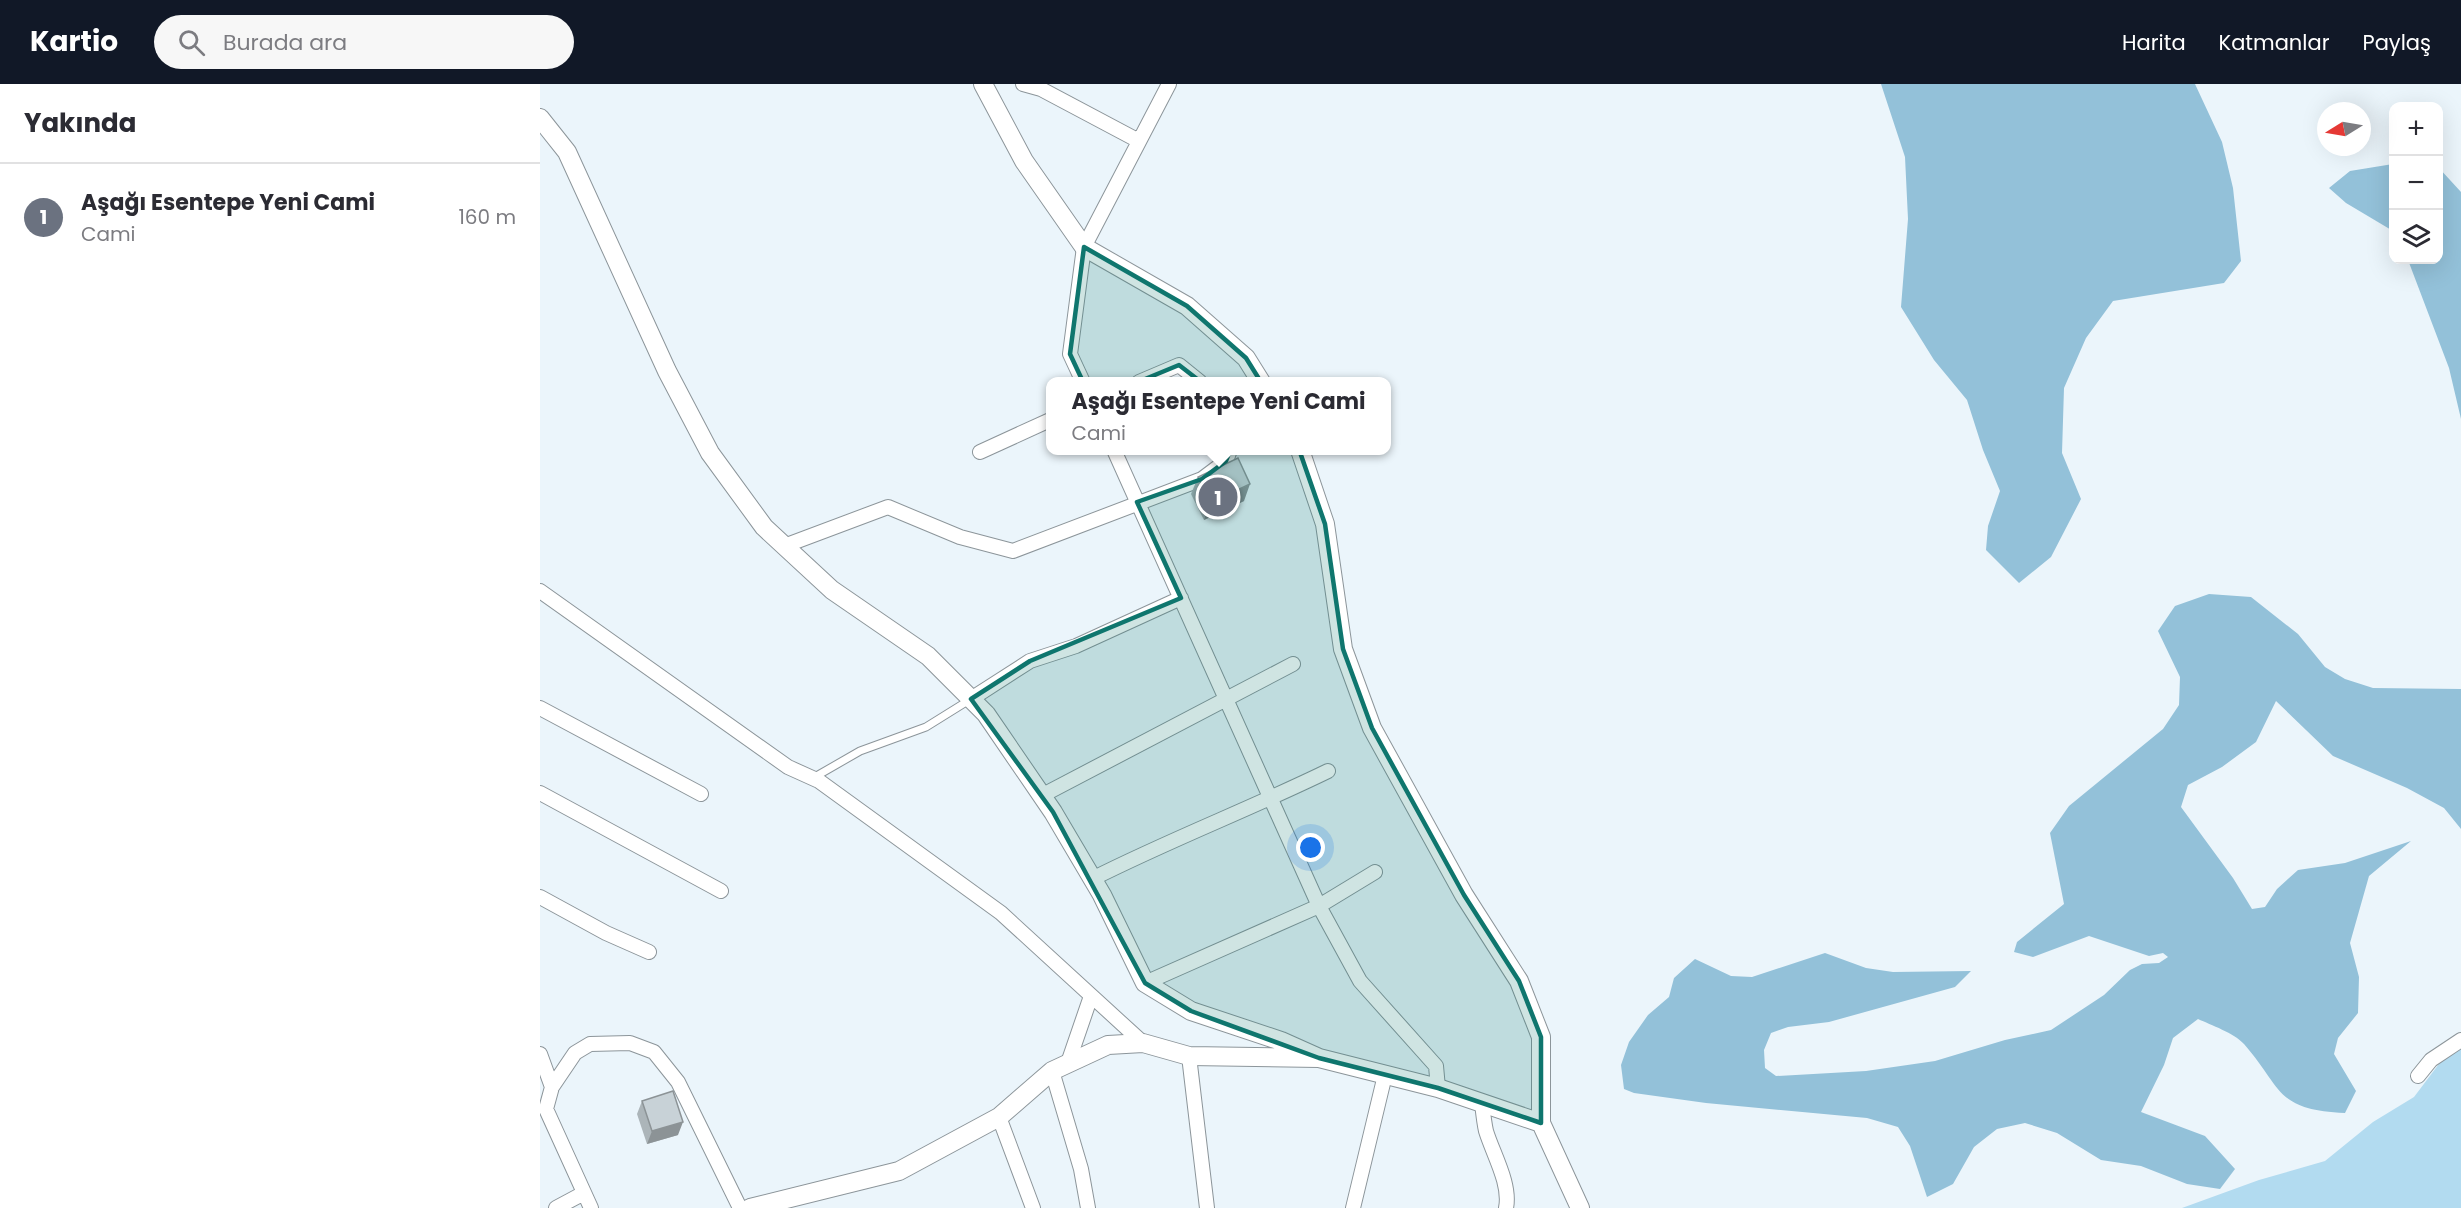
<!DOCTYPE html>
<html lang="tr">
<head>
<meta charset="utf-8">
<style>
	:root { --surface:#fff; --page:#f7f7f7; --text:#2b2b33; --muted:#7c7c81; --line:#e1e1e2; --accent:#111827 }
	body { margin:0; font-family:Poppins,sans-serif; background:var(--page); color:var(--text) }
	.controls { position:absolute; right:18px; top:18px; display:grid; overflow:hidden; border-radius:12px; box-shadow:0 6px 24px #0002 }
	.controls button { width:54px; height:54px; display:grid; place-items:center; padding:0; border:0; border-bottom:2px solid var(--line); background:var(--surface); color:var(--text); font:30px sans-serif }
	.compass { position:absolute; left:1777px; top:18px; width:54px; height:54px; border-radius:50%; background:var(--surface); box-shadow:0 6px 24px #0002; rotate:259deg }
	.you { position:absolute; left:771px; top:764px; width:21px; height:21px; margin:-15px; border:4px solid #fff; border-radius:50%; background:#1a73e8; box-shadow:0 0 0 9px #1a73e833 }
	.badge { display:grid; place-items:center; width:39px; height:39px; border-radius:50%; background:var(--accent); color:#fff; font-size:20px; font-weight:700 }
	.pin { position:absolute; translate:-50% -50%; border:3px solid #fff; box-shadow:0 2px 6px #0006 }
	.popup { position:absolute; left:506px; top:293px; width:345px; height:78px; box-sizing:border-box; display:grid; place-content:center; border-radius:12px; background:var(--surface); filter:drop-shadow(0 2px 4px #0005); font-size:20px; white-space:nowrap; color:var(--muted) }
	.popup b { font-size:22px; color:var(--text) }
	.popup::after { content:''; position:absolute; left:50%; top:100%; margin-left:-12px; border:12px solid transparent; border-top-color:var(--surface) }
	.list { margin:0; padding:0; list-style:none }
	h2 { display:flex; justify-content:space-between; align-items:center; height:78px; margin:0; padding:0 24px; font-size:26px }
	h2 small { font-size:20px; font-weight:400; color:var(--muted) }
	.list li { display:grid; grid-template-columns:39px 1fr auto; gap:18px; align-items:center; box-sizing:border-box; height:108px; padding:0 24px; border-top:2px solid var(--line) }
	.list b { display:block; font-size:22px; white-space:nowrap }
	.list p { margin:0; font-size:20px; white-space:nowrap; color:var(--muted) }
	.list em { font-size:20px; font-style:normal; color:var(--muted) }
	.icon { flex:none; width:33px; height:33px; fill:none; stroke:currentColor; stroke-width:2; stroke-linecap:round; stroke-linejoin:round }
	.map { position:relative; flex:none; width:1921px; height:1124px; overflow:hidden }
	header { display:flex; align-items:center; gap:36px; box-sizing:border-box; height:84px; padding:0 30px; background:var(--accent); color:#fff }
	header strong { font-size:28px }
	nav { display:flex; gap:33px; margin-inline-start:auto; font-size:21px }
	.search { width:420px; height:54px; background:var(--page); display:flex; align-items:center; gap:15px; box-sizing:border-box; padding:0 21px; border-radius:33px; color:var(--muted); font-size:22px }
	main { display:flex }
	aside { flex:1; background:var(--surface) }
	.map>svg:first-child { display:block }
	.green { fill:#b2dbf0 }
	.forest { fill:#93c1d9 }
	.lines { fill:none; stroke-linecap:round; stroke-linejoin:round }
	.lane-casing { stroke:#8c959a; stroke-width:9 }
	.street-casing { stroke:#8c959a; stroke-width:16 }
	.secondary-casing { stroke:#8c959a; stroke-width:20 }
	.lane { stroke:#fff; stroke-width:7 }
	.street { stroke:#fff; stroke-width:14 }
	.secondary { stroke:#fff; stroke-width:18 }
	.wall { fill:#acb5b9 }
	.shaded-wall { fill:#8c9396 }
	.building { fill:#c8d2d7; stroke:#8c9396; stroke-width:1.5 }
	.marked { fill:#0f766e; fill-opacity:0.2; stroke:#0f766e; stroke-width:4.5; stroke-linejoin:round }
</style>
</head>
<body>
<header>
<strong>Kartio</strong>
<div class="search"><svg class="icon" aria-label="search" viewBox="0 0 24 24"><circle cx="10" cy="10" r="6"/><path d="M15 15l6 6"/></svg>Burada ara</div>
<nav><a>Harita</a><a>Katmanlar</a><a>Paylaş</a></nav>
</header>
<main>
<aside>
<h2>Yakında<small></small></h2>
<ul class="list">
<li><span class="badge" style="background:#6b7280">1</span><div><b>Aşağı Esentepe Yeni Cami</b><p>Cami</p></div><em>160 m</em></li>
</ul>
</aside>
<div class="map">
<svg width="1921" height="1124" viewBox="0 0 1921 1124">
	<rect width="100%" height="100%" fill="#ebf5fb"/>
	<path class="green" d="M1921,964V1124H1642L1719,1096L1785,1077L1833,1038L1874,1013L1905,972Z"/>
	<path class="forest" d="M1341,0H1655L1682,58L1693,104L1701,177L1684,199L1573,217L1546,254L1524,304L1522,369L1541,415L1511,473L1479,499L1446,466L1448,442L1460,407L1443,366L1427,316L1394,276L1361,223L1368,135L1365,73Z
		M1853,80V147L1806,119L1789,104L1810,87Z
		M1899,84L1921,108V335L1909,284L1868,176H1898Z
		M1669,510L1711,513L1758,550L1785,583L1805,595L1833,604L1921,605V745L1904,724L1867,704L1793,672L1736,617L1716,658L1682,683L1648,701L1641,723L1693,794L1712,825L1725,823L1737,805L1758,786L1805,779L1871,757L1829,792L1810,859L1819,893L1818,929L1798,954L1794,970L1816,1007L1805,1029C1735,1026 1743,1005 1704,960C1694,949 1671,941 1658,935L1633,954L1624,981L1601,1028L1665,1052L1695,1085L1680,1105L1647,1100L1601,1082L1561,1076L1517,1049L1485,1039L1457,1045L1434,1063L1413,1100L1387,1113L1370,1062L1358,1043L1327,1034L1166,1019L1094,1009L1084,1005L1081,981L1089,958L1108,931L1129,913L1134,894L1155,875L1191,892L1212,893L1285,869L1326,884L1353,888L1431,887L1415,903L1289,938L1248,943L1231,949L1224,966L1225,984L1236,992L1326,987L1395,977L1465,956L1511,946L1564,911L1590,886L1602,880L1619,879L1628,873L1623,869L1609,872L1549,852L1493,873L1474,868L1477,858L1524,820L1510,749L1529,722L1623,645L1639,621L1640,593L1618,547L1635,522Z"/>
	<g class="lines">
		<g class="lane-casing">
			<path id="lane" d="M273,694L320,667L386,643L431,615"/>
		</g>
		<g class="street-casing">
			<path id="street" d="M483,0L501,5L599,57
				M543,298L530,270L544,163L629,0
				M599,298L639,281L660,298
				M574,366L779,822L820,897L896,982L898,1004
				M440,368L510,336
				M244,462L348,423L420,453L473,467L662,395L686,377L690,366
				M0,507L248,683L279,697L461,829L603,959
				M431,615L490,577L536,562L641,514
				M0,624L161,710
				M0,709L181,807
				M501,712L753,580
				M552,795C629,756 710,725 788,687
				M0,813L66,849L109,868
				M605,899L779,822L835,788
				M0,970L12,1003L6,1025L51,1124
				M649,972L667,1124
				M528,979L551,912
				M512,987L541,1085L548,1124
				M1878,992L1891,976L1921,956
				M12,1003L35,969L50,960L90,959L114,968L138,998L200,1124
				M942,1019C943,1028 944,1038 946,1047C953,1070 971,1100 966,1124
				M459,1033L493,1124
				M16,1124L44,1109
				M813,1124L845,991"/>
		</g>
		<g class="secondary-casing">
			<path id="secondary" d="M443,0L484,77L544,163L647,222L706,274L721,298
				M0,34L27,68L127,287L170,369L224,443L292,506L388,572L446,630L513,728L562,811L605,899L651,927L741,957L779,974
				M760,366L785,440L803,565L832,644L924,811L979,897L1001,953V1039L1040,1124
				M210,1124L359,1087L459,1033L512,987L568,961L603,959L649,972L779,974L898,1004L1001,1039"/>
		</g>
		<use href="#lane" class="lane"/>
		<use href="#street" class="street"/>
		<use href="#secondary" class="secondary"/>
	</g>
	<path class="wall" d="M658,393L704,417L664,436L651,410Z
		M102,1017L138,1051L107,1060L97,1030Z"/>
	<path class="shaded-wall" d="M710,400L704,417L664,436L670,419Z
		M143,1038L138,1051L107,1060L112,1047Z"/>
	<path class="building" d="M698,374L710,400L670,419L658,393Z
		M133,1007L143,1038L112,1047L102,1017Z"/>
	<path class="marked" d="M544,163L647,222L706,274L754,351L785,440L803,565L832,644L924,811L979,897L1001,953V1039L898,1004L779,974L651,927L605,899L513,728L431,615L490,577L641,514L597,418L662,395L686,377L693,359L689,335L670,305L639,281L552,317L530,270Z"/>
</svg>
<div class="controls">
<button>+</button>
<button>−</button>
<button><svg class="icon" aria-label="layers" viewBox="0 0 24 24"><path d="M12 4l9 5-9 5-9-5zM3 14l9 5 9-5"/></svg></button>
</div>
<svg class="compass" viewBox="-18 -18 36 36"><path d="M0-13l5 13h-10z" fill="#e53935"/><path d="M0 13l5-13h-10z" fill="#7c7c81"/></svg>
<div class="you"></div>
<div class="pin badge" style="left:678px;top:413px;background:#6b7280">1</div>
<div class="popup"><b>Aşağı Esentepe Yeni Cami</b>Cami</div>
</div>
</main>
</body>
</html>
